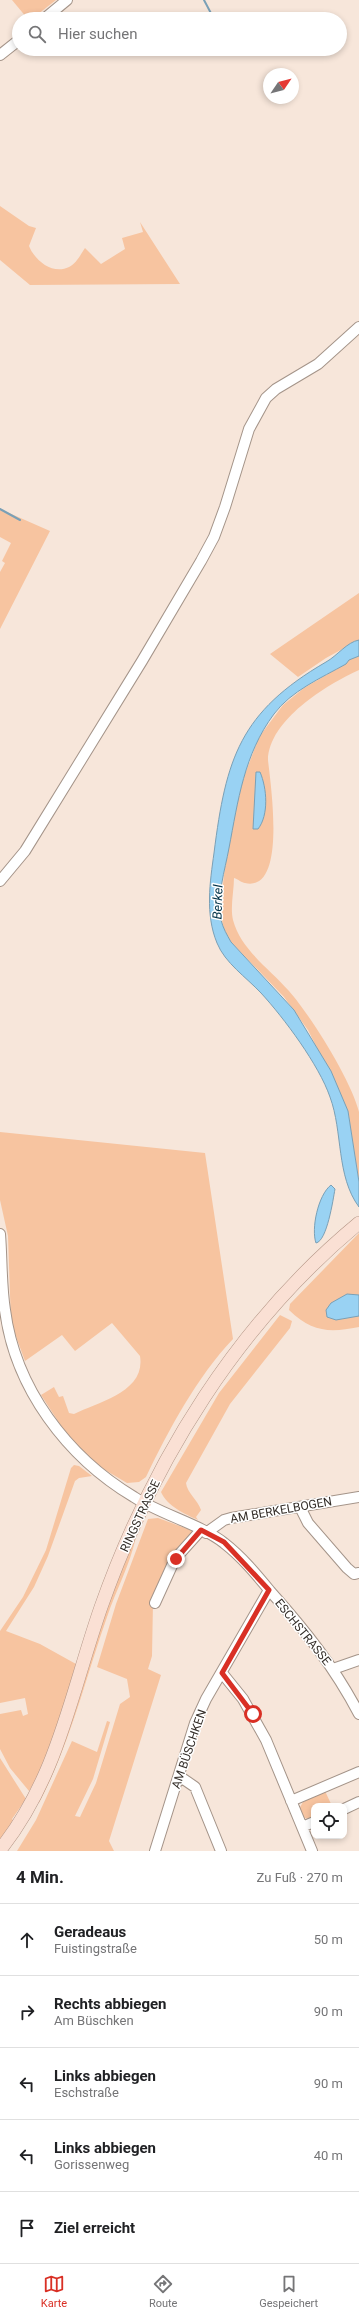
<!DOCTYPE html>
<html lang="de">
<head>
<meta charset="utf-8">
<style>
	:root { --surface:#fff; --page:#f2f2f2; --text:#202124; --muted:#757577; --line:#e0e0e0; --accent:#d93025 }
	body { margin:0; font-family:Roboto,sans-serif; background:var(--page); color:var(--text) }
	.controls { position:absolute; right:12px; bottom:12px; display:grid; overflow:hidden; border-radius:8px; box-shadow:0 2px 6px #0003 }
	.controls button { width:36px; height:36px; display:grid; place-items:center; padding:0; border:0; border-bottom:1px solid var(--line); background:var(--surface); color:var(--text); font:20px sans-serif }
	.compass { position:absolute; left:263px; top:68px; width:36px; height:36px; border-radius:50%; background:var(--surface); box-shadow:0 2px 6px #0003; rotate:55deg }
	.stop { position:absolute; width:12px; height:12px; margin:-9px; border:3px solid #d93025; border-radius:50%; background:#fff }
	.stop.end { background:#d93025; border-color:#fff; box-shadow:0 1px 4px #0008 }
	.list { margin:0; padding:0; list-style:none }
	h2 { display:flex; justify-content:space-between; align-items:center; height:52px; margin:0; padding:0 16px; font-size:17px }
	h2 small { font-size:13px; font-weight:400; color:var(--muted) }
	.list li { display:grid; grid-template-columns:26px 1fr auto; gap:12px; align-items:center; box-sizing:border-box; height:72px; padding:0 16px; border-top:1px solid var(--line) }
	.list b { display:block; font-size:15px; white-space:nowrap }
	.list p { margin:0; font-size:13px; white-space:nowrap; color:var(--muted) }
	.list em { font-size:13px; font-style:normal; color:var(--muted) }
	.icon { flex:none; width:22px; height:22px; fill:none; stroke:currentColor; stroke-width:2; stroke-linecap:round; stroke-linejoin:round }
	.map { position:relative; flex:none; width:359px; height:1851px; overflow:hidden }
	.search { position:absolute; background:var(--surface); box-shadow:0 2px 6px #0003; left:12px; right:12px; top:12px; height:44px; display:flex; align-items:center; gap:10px; box-sizing:border-box; padding:0 14px; border-radius:22px; color:var(--muted); font-size:15px }
	.sheet { height:412px; background:var(--surface) }
	nav { display:flex; justify-content:space-around; align-items:center; box-sizing:border-box; height:56px; border-top:1px solid var(--line); background:var(--surface); font-size:11px; color:var(--muted) }
	nav a { display:grid; justify-items:center; gap:2px }
	nav .on { color:var(--accent) }
	.map>svg:first-child { display:block }
	.green { fill:#f7c4a0 }
	.water { fill:#99d2f3; stroke:#7aa0b6 }
	.lines { fill:none; stroke-linecap:round; stroke-linejoin:round }
	.stream { stroke:#7aa0b6; stroke-width:2 }
	.minor-casing { stroke:#a49489; stroke-width:12 }
	.major-casing { stroke:#b29485; stroke-width:14 }
	.minor { stroke:#fff; stroke-width:10 }
	.major { stroke:#fae0d4; stroke-width:13 }
	.route { stroke:#d93025; stroke-width:5 }
	.labels { text-anchor:middle; stroke-width:3; stroke-linejoin:round; paint-order:stroke }
	.street-label { font-size:12px; fill:#332d28; stroke:#fff }
	.water-label { font-size:13px; font-style:italic; fill:#04344a; stroke:#fff }
</style>
</head>
<body>
<div class="map">
<svg width="359" height="1851" viewBox="0 0 359 1851">
	<rect width="100%" height="100%" fill="#f7e6da"/>
	<path class="green" d="M12,0H56L33,18H27Z
		M0,206L29,226L36,228L29,246C35,261 53,275 69,267C76,264 81,254 85,248L101,264L125,249L122,238L143,232L140,222L180,284L30,285L0,260Z
		M0,509L50,531L0,629V572L5,563L2,561L11,543L0,537Z
		M359,593V640L326,658L298,677L270,654Z
		M359,656V670C326,685 269,720 268,760C270,781 288,893 245,883C242,883 238,879 234,878C234,891 230,907 233,920C241,950 270,969 289,991C311,1016 351,1080 359,1112C359,1130 359,1163 359,1182L348,1111L308,1030L284,997L231,942L224,930L220,911L225,866L237,800L242,782L259,737L283,705L304,688L345,664L349,659Z
		M0,1132L205,1153L233,1339C197,1377 169,1429 146,1477L139,1482L127,1483L95,1464L69,1438L41,1395L54,1387L59,1397L63,1396L69,1413L74,1414C98,1402 146,1392 140,1356L112,1323L75,1351L62,1335L25,1361L11,1323L8,1236L0,1200Z
		M359,1233V1327C329,1333 312,1332 289,1310L290,1304Z
		M280,1315L292,1321L290,1328L230,1404L186,1483C187,1493 198,1500 201,1510L196,1517L198,1520C185,1514 167,1506 161,1492L219,1393Z
		M74,1465L79,1466L92,1476L79,1478L75,1481L48,1556L34,1587L6,1631L40,1644L76,1664C63,1706 53,1753 29,1791L10,1768L0,1749V1714L21,1710L23,1716L28,1714L25,1698L0,1703V1631L23,1597L46,1550L71,1468Z
		M158,1518L196,1532L153,1602L152,1656L148,1669L161,1675L109,1841L114,1851H17L36,1820L72,1741L97,1752L107,1721L110,1722L93,1779L75,1816L80,1817L96,1783L120,1704L130,1697L127,1679L97,1667L116,1604L148,1519Z
		M136,1537C130,1565 116,1590 107,1617C85,1680 70,1744 39,1803L38,1801C69,1713 97,1622 136,1537Z
		M0,1758L26,1799L12,1819L16,1824L0,1845Z
		M325,1791L332,1806H314V1819L311,1820L302,1817L299,1809L303,1802Z"/>
	<path class="water" d="M359,640V656L349,660L346,664C321,678 291,691 274,714C244,754 238,801 229,848C225,870 216,898 221,920C223,928 227,935 231,942L294,1010L331,1071L348,1111L359,1182V1207C336,1176 343,1132 330,1097C319,1065 284,1018 261,993C246,977 225,963 217,943C205,914 210,882 214,853C226,758 240,712 326,662C337,656 347,642 359,640Z
		M256,772H260C267,788 269,815 258,829H253Z
		M331,1185L335,1189C333,1200 327,1241 316,1243C311,1229 318,1195 331,1185Z
		M347,1294L359,1295V1316L336,1320L327,1317L326,1310L331,1303Z"/>
	<g class="lines">
		<path class="stream" d="M204,0L214,19
			M0,509L20,520"/>
		<g class="minor-casing">
			<path id="minor" d="M44,19L67,0
				M0,55L19,40
				M0,881L25,851L142,661L201,561L214,537L225,507L249,429L266,398L276,389L318,364L359,327
				M0,1234C2,1259 1,1285 5,1310C15,1388 67,1457 134,1497C160,1514 202,1525 224,1543C242,1557 256,1574 270,1591C305,1630 335,1668 359,1714
				M300,1507L308,1523L347,1568L354,1574L359,1573
				M206,1533L224,1520L231,1518L359,1497
				M155,1603L175,1559L201,1530
				M333,1669L359,1660
				M222,1673L243,1699L266,1740L312,1851
				M179,1776L195,1787L221,1851
				M291,1801L359,1772
				M344,1809L359,1802
				M302,1827L314,1822
				M155,1851L195,1723L206,1699L269,1590"/>
		</g>
		<g class="major-casing">
			<path id="major" d="M0,1850C58,1777 71,1693 101,1607C153,1460 238,1323 359,1223"/>
		</g>
		<use href="#minor" class="minor"/>
		<use href="#major" class="major"/>
	</g>
	<g class="lines">
		<path class="route" d="M176,1559L201,1530L224,1542L269,1590L222,1673L253,1714"/>
	</g>
	<g class="labels">
		<g class="street-label">
			<text transform="translate(281 1510) rotate(-10)" y="4">AM BERKELBOGEN</text>
			<text transform="translate(140 1516) rotate(-65)" y="4">RINGSTRASSE</text>
			<text transform="translate(303 1632) rotate(51)" y="4">ESCHSTRASSE</text>
			<text transform="translate(189 1749) rotate(-71)" y="4">AM BÜSCHKEN</text>
		</g>
		<g class="water-label">
			<text transform="translate(217 902) rotate(-88)" y="5">Berkel</text>
		</g>
	</g>
</svg>
<div class="controls">
<button><svg class="icon" aria-label="locate" viewBox="0 0 24 24"><circle cx="12" cy="12" r="6"/><path d="M12 2v4M12 18v4M2 12h4M18 12h4"/></svg></button>
</div>
<svg class="compass" viewBox="-18 -18 36 36"><path d="M0-13l5 13h-10z" fill="#e53935"/><path d="M0 13l5-13h-10z" fill="#757577"/></svg>
<div class="stop" style="left:253px;top:1714px"></div>
<div class="stop end" style="left:176px;top:1559px"></div>
<div class="search"><svg class="icon" aria-label="search" viewBox="0 0 24 24"><circle cx="10" cy="10" r="6"/><path d="M15 15l6 6"/></svg>Hier suchen</div>
</div>
<section class="sheet">
<h2>4 Min.<small>Zu Fuß · 270 m</small></h2>
<ul class="list">
<li><svg class="icon" aria-label="ahead" viewBox="0 0 24 24"><path d="M12 20V5M6 11l6-6 6 6"/></svg><div><b>Geradeaus</b><p>Fuistingstraße</p></div><em>50 m</em></li>
<li><svg class="icon" aria-label="right" viewBox="0 0 24 24"><path d="M7 20v-9h11M14 6l5 5-5 5"/></svg><div><b>Rechts abbiegen</b><p>Am Büschken</p></div><em>90 m</em></li>
<li><svg class="icon" aria-label="left" viewBox="0 0 24 24"><path d="M17 20v-9H6M10 6l-5 5 5 5"/></svg><div><b>Links abbiegen</b><p>Eschstraße</p></div><em>90 m</em></li>
<li><svg class="icon" aria-label="left" viewBox="0 0 24 24"><path d="M17 20v-9H6M10 6l-5 5 5 5"/></svg><div><b>Links abbiegen</b><p>Gorissenweg</p></div><em>40 m</em></li>
<li><svg class="icon" aria-label="arrive" viewBox="0 0 24 24"><path d="M6 21V4h12l-3 4 3 4H6"/></svg><div><b>Ziel erreicht</b></div></li>
</ul>
</section>
<nav>
<a class="on"><svg class="icon" aria-label="map" viewBox="0 0 24 24"><path d="M3 6l6-2 6 2 6-2v14l-6 2-6-2-6 2zM9 4v14M15 6v14"/></svg>Karte</a>
<a><svg class="icon" aria-label="directions" viewBox="0 0 24 24"><path d="M12 3l9 9-9 9-9-9zM9 14v-3h6M13 9l2 2-2 2"/></svg>Route</a>
<a><svg class="icon" aria-label="saved" viewBox="0 0 24 24"><path d="M7 4h10v16l-5-4-5 4z"/></svg>Gespeichert</a>
</nav>
</body>
</html>
